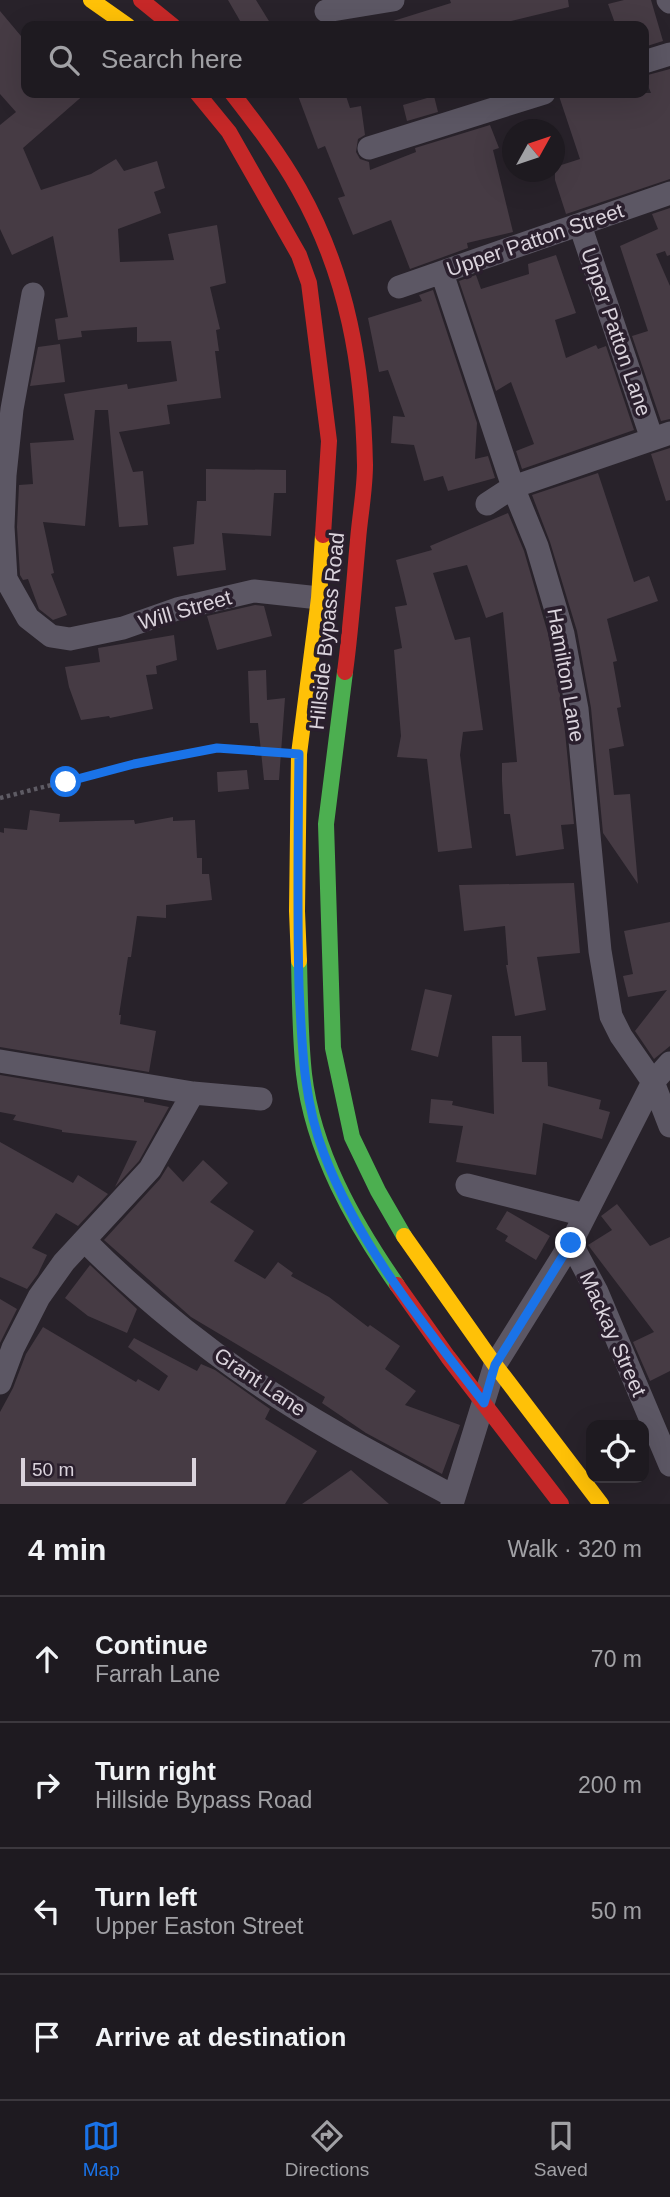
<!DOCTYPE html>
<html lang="en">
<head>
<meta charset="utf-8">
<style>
	:root { --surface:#1e1a20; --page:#262329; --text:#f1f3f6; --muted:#a1a1a5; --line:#3c383e; --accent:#1a73e8 }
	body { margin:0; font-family:Arial,sans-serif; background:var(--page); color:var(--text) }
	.controls { position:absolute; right:21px; bottom:21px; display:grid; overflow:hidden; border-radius:14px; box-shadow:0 7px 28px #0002 }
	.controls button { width:63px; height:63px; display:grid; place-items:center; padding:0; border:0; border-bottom:2px solid var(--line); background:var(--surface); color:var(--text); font:35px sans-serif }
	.compass { position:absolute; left:502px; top:119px; width:63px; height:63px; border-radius:50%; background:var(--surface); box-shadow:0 7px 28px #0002; rotate:50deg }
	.scale { position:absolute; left:21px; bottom:18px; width:175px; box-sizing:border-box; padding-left:7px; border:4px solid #dad3dc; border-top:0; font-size:19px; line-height:24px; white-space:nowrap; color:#dad3dc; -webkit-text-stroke:5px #2a1f2d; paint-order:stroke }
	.stop { position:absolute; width:21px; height:21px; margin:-16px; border:5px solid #1a73e8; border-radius:50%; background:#fff }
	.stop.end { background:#1a73e8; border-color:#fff; box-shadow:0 2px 7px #0008 }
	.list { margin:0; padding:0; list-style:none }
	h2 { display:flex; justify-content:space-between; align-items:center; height:91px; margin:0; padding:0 28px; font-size:30px }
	h2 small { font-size:23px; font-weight:400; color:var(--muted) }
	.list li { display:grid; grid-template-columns:46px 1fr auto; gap:21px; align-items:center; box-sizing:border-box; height:126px; padding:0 28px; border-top:2px solid var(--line) }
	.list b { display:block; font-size:26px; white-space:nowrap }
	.list p { margin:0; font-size:23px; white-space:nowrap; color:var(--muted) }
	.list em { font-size:23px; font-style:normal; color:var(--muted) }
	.icon { flex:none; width:38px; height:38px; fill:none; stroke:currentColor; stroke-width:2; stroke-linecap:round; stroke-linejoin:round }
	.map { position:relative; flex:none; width:670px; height:1504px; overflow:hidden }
	.search { position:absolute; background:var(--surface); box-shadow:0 7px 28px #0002; left:21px; right:21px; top:21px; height:77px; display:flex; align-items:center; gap:18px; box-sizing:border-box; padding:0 24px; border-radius:14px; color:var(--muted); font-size:26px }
	.sheet { height:595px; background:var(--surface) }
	nav { display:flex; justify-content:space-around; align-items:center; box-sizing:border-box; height:98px; border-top:2px solid var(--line); background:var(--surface); font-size:19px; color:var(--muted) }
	nav a { display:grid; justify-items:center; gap:4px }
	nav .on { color:var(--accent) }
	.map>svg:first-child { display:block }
	.building { fill:#463b44 }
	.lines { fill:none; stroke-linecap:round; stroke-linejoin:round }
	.path { stroke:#5e5b64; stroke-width:4.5; stroke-dasharray:3.5 3.5; stroke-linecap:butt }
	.street { stroke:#5c5764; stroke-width:23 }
	.fast { stroke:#4caf50; stroke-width:16 }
	.slow { stroke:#ffc107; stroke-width:16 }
	.jam { stroke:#c62828; stroke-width:16 }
	.route { stroke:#1a73e8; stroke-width:9 }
	.labels { text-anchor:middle; stroke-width:7; stroke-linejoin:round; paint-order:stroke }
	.street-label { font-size:21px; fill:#dad3dc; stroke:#2a1f2d }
</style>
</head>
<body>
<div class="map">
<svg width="670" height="1504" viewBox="0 0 670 1504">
	<rect width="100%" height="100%" fill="#28222a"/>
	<path class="building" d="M228,0H256L272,26H243Z
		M450,0H568L569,7L491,26H391L390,22L451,3Z
		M624,0H651L663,41L644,47V26H616L608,4Z
		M0,11L26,42V93H86L23,148L41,190L91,174L116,159L124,171L157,161L165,188L154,192L161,213L118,229L120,262L174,260L168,234L217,225L226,283L210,287L220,329L216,330L219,351H215L221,398L167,405L170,424L119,432L133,472L143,471L148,525L119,527L108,410H95L85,526L43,522L54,573L51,574L67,615L53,620L39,609L28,579L23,580L20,575L17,527L19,485L33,484L30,443L74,440L64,394L127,384L128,389L177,381L171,341L137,342V327L81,331L82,337L58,340L55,319L68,317L53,236L12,255L0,229V125L16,112L0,94Z
		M670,69V179L566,214L555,180V167L580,159L558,93H651L644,76Z
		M297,93H345L350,108L361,106L365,135L358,139L356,152L360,159L369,162L370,170L416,152L415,148L490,125L499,148L493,150L513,232L467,243L468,248L410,269L391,220L353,235L338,198L345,196L325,146L318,149Z
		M434,96L438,112L407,121L403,105Z
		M670,208V255L667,256L665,251L656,254L670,286V419L661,421L632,336L648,331L620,246L658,229L652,214Z
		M556,255L576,313L555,320L566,358L596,345L598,349L606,346L634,430L522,469L516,451L534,444L511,382L496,391L459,281L476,275L481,289L529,274L528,264Z
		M433,290L477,423L475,459L488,456L495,478L448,491L443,476L424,481L414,445L391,443L393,416L405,417L388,370L379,372L368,318L422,301L419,295Z
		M60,344L65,382L30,386L38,347Z
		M670,448V500L666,501L651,454Z
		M206,469L286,470V493H274L271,536L222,533L226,570L177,576L173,547L194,544L197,501H206Z
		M598,473L634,582L649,576L658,601L607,619L617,661L613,662L621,707L617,708L624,746L609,749L614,795L630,794L638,884L603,833L591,708L577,631L550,542L532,495Z
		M508,513L524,551L549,637L563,711L574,824L561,825L564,849L516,856L510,814H504L502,781V763L517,762L503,612L486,618L467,565L433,573L455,640L470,637L483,730L463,732L460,755L472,848L438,852L427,759L397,757L401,736L394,650L402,648L395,607L407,605L396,560L432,550L430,546Z
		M255,605L264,606L272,636L217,650L207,616Z
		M174,635L177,660L156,666L157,674L146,675L153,709L110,718L109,716L81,720L69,687L65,667L100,662L98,648Z
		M266,670L267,700L285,698L279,780H264L258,723H250L248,671Z
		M247,770L249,789L218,792L217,772Z
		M30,810L60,814L59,822L134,820L135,824L173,817V821L195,820L197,858H202V874H209L212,900L166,905V918L137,916L131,957H128L119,1015H121L120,1024L156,1031L149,1072L0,1047V832L4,833V828L27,830Z
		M574,883L580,953L537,957L546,1010L515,1016L506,965H508L505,926L464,931L459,885Z
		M670,922V1046L654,1059L635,1031L667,990L628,997L623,976L633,974L624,931Z
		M425,989L452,995L438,1057L411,1050Z
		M492,1036H521L522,1062H547L548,1086L601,1100L599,1109L610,1112L602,1139L543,1123L536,1175L456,1162L463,1126L429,1123L431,1099L453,1101L452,1105L494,1114Z
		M0,1075L144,1099V1102L169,1107L139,1161L115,1187L137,1141L62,1132V1130L13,1120L16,1115L0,1112Z
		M0,1142L73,1183L78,1175L108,1194L78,1226L56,1213L32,1248L47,1255L38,1274L27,1289L0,1277Z
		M203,1160L228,1183L210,1202L254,1231L234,1261L265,1279L278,1262L293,1273L291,1276L329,1297L368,1327L370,1325L400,1346L385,1369L416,1391L405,1405L460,1425L442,1474L366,1433L322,1403L325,1397L191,1317L104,1240L160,1179L168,1166L183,1182Z
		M617,1204L650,1246L670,1237V1371L650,1381L633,1342L654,1332L588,1245L612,1230L601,1216Z
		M507,1211L550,1236L536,1260L505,1241L508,1236L496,1229Z
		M90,1265L137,1309L127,1333L88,1316L65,1298Z
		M0,1299L17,1309L0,1343Z
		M43,1327L136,1382L138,1379L159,1391L168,1376L128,1347L134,1338L197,1371L201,1364L215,1370L270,1409L265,1419L317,1451L285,1504H0V1412L13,1388L26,1354Z
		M351,1470L389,1504H302Z"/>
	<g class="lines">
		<path class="path" d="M0,798L134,764L217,748L274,752"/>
		<path class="street" d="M668,0L670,2
			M326,11L393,0
			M644,62L670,54
			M369,148L544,93
			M580,225L652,439
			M442,273L513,487L537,546L563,634L577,709L600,951L611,1016L621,1036L653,1082L670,1126
			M399,287L670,193
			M33,294L12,409L5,475L3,527L6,579L28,618L51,636L70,639L123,628L177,609L254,591L319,598
			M487,504L513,487L670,433
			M0,1061L193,1093L261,1099
			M467,1185L585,1215
			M85,1241C137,1293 194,1340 254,1381C317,1425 386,1460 453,1496
			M571,1243L597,1292L670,1465
			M0,1383L13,1348L39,1297L64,1262L150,1169L193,1093
			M452,1504L495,1365L571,1243L653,1082L670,1063"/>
		<path class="fast" d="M345,672L326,824L333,1048L352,1137L378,1191L404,1236
			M299,961C300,998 300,1037 304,1074C313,1151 354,1223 397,1285"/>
		<path class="slow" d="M91,0L128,26
			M299,961L297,911L299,754L319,598L323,535
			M404,1236L495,1365L601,1504"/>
		<path class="jam" d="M141,0L173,26
			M197,93L229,132L299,255L309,283L329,441L323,535
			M232,93C256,124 280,155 299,189C348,276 363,367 365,465C365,490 360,515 358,540C354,584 351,628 345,672
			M397,1285L448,1357L561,1504"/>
	</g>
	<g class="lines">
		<path class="route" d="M66,782L134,764L217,748L299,754C298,832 297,909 299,987C302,1044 303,1100 324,1154C359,1246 425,1326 484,1403L495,1365L571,1243"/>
	</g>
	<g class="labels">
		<g class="street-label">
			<text transform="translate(535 240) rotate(-19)" y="7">Upper Patton Street</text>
			<text transform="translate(616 332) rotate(71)" y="7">Upper Patton Lane</text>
			<text transform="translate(185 610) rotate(-16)" y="7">Will Street</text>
			<text transform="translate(327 631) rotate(-84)" y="7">Hillside Bypass Road</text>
			<text transform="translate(566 675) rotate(80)" y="7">Hamilton Lane</text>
			<text transform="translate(613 1334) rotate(66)" y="7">Mackay Street</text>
			<text transform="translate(260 1382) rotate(34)" y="7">Grant Lane</text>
		</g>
	</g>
</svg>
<div class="controls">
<button><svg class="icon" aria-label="locate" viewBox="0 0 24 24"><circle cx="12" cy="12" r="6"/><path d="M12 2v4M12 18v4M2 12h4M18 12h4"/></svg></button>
</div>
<svg class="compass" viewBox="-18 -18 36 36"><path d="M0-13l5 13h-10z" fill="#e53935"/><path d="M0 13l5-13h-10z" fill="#a1a1a5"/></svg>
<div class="scale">50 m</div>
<div class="stop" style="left:66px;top:782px"></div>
<div class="stop end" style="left:571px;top:1243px"></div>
<div class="search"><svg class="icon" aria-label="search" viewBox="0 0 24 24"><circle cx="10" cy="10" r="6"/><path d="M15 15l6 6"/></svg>Search here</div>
</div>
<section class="sheet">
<h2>4 min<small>Walk · 320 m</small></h2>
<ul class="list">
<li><svg class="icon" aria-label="ahead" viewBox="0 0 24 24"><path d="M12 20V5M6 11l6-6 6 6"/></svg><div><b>Continue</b><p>Farrah Lane</p></div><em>70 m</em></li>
<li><svg class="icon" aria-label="right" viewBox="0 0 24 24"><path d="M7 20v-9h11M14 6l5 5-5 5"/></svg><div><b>Turn right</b><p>Hillside Bypass Road</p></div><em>200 m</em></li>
<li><svg class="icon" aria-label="left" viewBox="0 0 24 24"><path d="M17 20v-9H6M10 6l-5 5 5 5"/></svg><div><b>Turn left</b><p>Upper Easton Street</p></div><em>50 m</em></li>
<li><svg class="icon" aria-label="arrive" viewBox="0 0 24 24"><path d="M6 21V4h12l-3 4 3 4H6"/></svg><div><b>Arrive at destination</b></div></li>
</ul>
</section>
<nav>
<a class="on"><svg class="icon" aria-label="map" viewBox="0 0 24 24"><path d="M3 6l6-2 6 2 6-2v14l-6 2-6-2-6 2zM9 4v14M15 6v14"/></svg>Map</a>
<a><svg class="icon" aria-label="directions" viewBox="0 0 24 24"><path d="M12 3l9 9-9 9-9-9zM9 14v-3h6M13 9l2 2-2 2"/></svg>Directions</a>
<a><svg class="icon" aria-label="saved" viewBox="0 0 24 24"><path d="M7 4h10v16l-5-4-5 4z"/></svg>Saved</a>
</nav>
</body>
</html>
